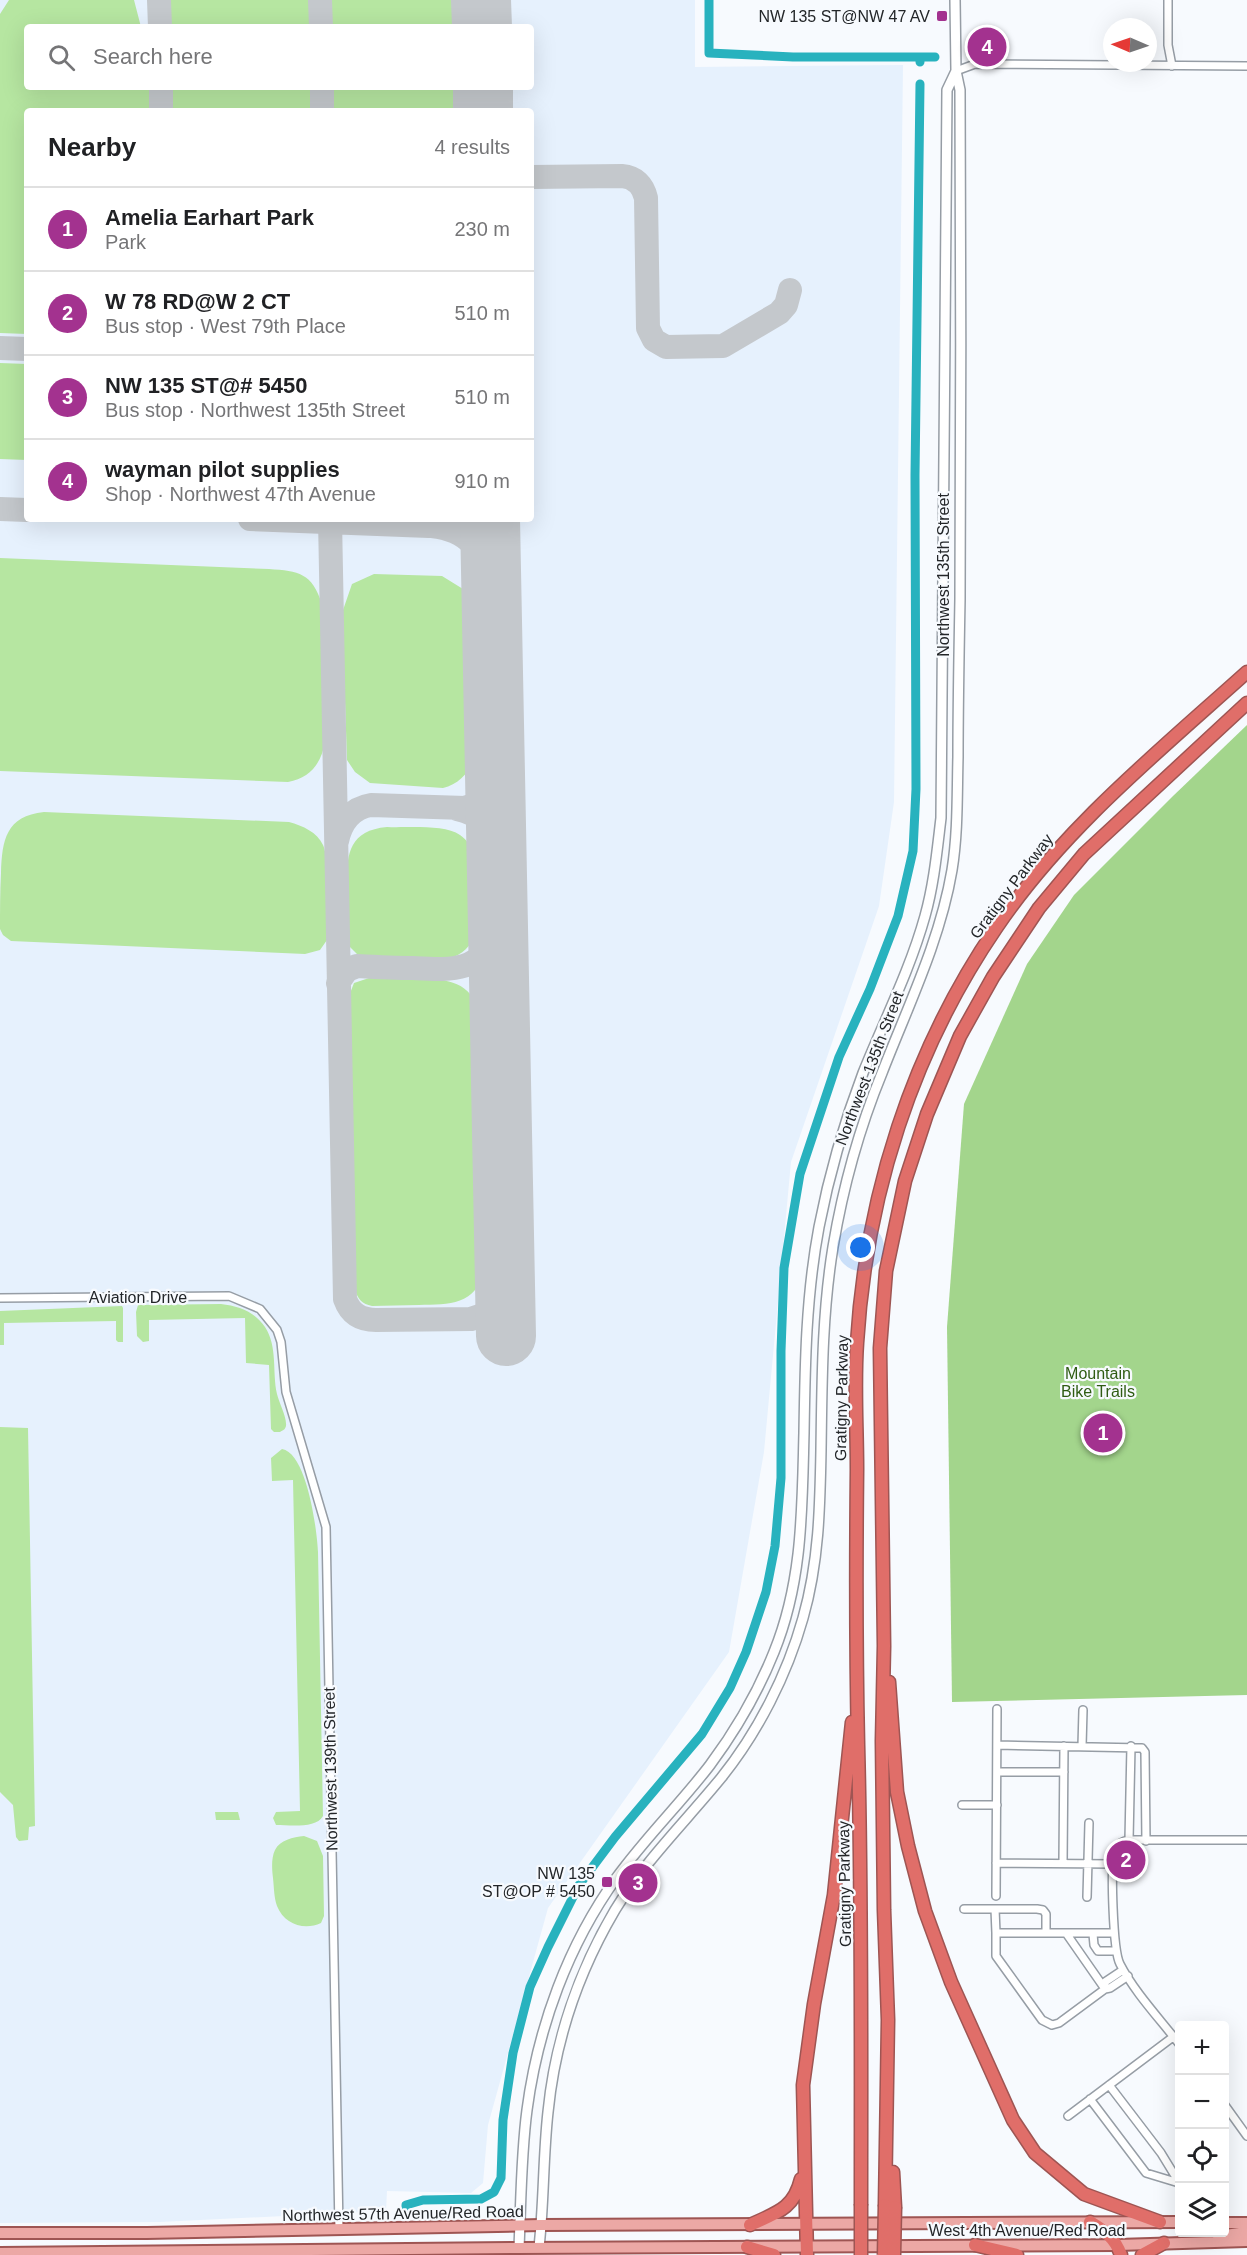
<!DOCTYPE html>
<html lang="en">
<head>
<meta charset="utf-8">
<style>
	:root { --surface:#fff; --page:#f2f2f2; --text:#202124; --muted:#757577; --line:#e0e0e0; --accent:#a3328f }
	body { margin:0; font-family:Helvetica,sans-serif; background:var(--page); color:var(--text) }
	.controls { position:absolute; right:18px; bottom:18px; display:grid; overflow:hidden; border-radius:6px; box-shadow:0 6px 24px #0002 }
	.controls button { width:54px; height:54px; display:grid; place-items:center; padding:0; border:0; border-bottom:2px solid var(--line); background:var(--surface); color:var(--text); font:30px sans-serif }
	.compass { position:absolute; left:1103px; top:18px; width:54px; height:54px; border-radius:50%; background:var(--surface); box-shadow:0 6px 24px #0002; rotate:272deg }
	.you { position:absolute; left:861px; top:1248px; width:21px; height:21px; margin:-15px; border:4px solid #fff; border-radius:50%; background:#1a73e8; box-shadow:0 0 0 9px #1a73e833 }
	.badge { display:grid; place-items:center; width:39px; height:39px; border-radius:50%; background:var(--accent); color:#fff; font-size:20px; font-weight:700 }
	.pin { position:absolute; translate:-50% -50%; border:3px solid #fff; box-shadow:0 2px 6px #0006 }
	.list { margin:0; padding:0; list-style:none }
	h2 { display:flex; justify-content:space-between; align-items:center; height:78px; margin:0; padding:0 24px; font-size:26px }
	h2 small { font-size:20px; font-weight:400; color:var(--muted) }
	.list li { display:grid; grid-template-columns:39px 1fr auto; gap:18px; align-items:center; box-sizing:border-box; height:84px; padding:0 24px; border-top:2px solid var(--line) }
	.list b { display:block; font-size:22px; white-space:nowrap }
	.list p { margin:0; font-size:20px; white-space:nowrap; color:var(--muted) }
	.list em { font-size:20px; font-style:normal; color:var(--muted) }
	.icon { flex:none; width:33px; height:33px; fill:none; stroke:currentColor; stroke-width:2; stroke-linecap:round; stroke-linejoin:round }
	.map { position:relative; flex:none; width:1247px; height:2255px; overflow:hidden }
	.search { position:absolute; background:var(--surface); box-shadow:0 6px 24px #0002; left:24px; top:24px; width:510px; height:66px; display:flex; align-items:center; gap:15px; box-sizing:border-box; padding:0 21px; border-radius:6px; color:var(--muted); font-size:22px }
	.panel { position:absolute; background:var(--surface); box-shadow:0 6px 24px #0002; left:24px; top:108px; width:510px; height:414px; border-radius:6px }
	.map>svg:first-child { display:block }
	.built { fill:#e6f1fd; fill-rule:evenodd }
	.green { fill:#b6e6a1 }
	.forest { fill:#a3d58c }
	.lines { fill:none; stroke-linecap:round; stroke-linejoin:round }
	.canal { stroke:#28b2be; stroke-width:9 }
	.taxiway { stroke:#c4c8cc; stroke-width:24 }
	.runway { stroke:#c4c8cc; stroke-width:60 }
	.minor-casing { stroke:#969da5; stroke-width:10 }
	.secondary-casing { stroke:#969da5; stroke-width:12 }
	.primary-casing { stroke:#9e5553; stroke-width:14 }
	.motorway-casing { stroke:#9e5553; stroke-width:15 }
	.minor { stroke:#fff; stroke-width:7 }
	.secondary { stroke:#fff; stroke-width:9 }
	.primary { stroke:#eca8a5; stroke-width:10 }
	.motorway { stroke:#e06e69; stroke-width:12 }
	.motorway-bridge-casing { stroke:#9e5553; stroke-width:15; stroke-linecap:butt }
	.motorway-bridge { stroke:#e06e69; stroke-width:12 }
	.poi-dot { fill:#a3328f; stroke:#f7fafe; stroke-width:2 }
	.labels { text-anchor:middle; stroke-width:4.5; stroke-linejoin:round; paint-order:stroke }
	.poi-label { font-size:16px; fill:#232629; stroke:#f7fafe; text-anchor:end }
	.street-label { font-size:16px; fill:#232629; stroke:#f7fafe }
	.park-label { font-size:16px; fill:#2f5c13; stroke:#f7fafe }
</style>
</head>
<body>
<div class="map">
<svg width="1247" height="2255" viewBox="0 0 1247 2255">
	<rect width="100%" height="100%" fill="#f7fafe"/>
	<path class="built" d="M0,0H695V67L903,65L894,802L879,906L791,1162L764,1452L729,1652L548,1908L488,2125L483,2183L471,2193L387,2191L386,2211L160,2222L0,2223ZM27,27H531V87H27ZM27,111H531V519H27Z"/>
	<path class="green" d="M9,0H134L141,27H27V87H152V111H27V334L0,333V14Z
		M169,0H312V27H170Z
		M330,0H461L462,27H331Z
		M171,87H313L314,111H171Z
		M333,87H463L464,111H334Z
		M0,363L27,364V460L0,459Z
		M0,558L269,569C299,571 312,573 322,604L325,742C321,764 310,778 288,782L0,771Z
		M374,574L442,576L463,589L471,604L475,754C471,771 460,784 443,788L370,783L355,772L347,760L342,613L352,584Z
		M44,812L289,822C303,826 317,832 323,845C330,860 329,922 327,940L320,950L305,954L11,941L3,935L0,929C0,911 0,892 1,873C2,840 6,816 44,812Z
		M387,827C407,828 444,824 460,835C467,840 473,848 476,857C479,868 481,919 477,930C474,941 466,952 454,957C435,964 385,958 363,956L357,954L348,945C347,929 347,913 347,898C347,862 343,831 387,827Z
		M372,977C386,977 401,978 415,978C444,980 466,978 479,1009L484,1268C477,1306 450,1304 419,1305C403,1305 387,1306 372,1306C362,1304 358,1299 355,1290L349,996L354,983Z
		M221,1304C239,1306 255,1312 265,1327C278,1347 272,1372 277,1394C279,1403 287,1417 286,1426C285,1430 283,1430 280,1432H274L271,1429L269,1365L246,1363L245,1318L149,1320V1341L143,1342L137,1336L136,1312L138,1305Z
		M122,1306L123,1308V1342H118L116,1340V1321L4,1323V1345H0V1311Z
		M0,1427L28,1428L35,1826L29,1827L28,1840L19,1841L16,1837L13,1805L0,1792Z
		M282,1449C307,1453 317,1530 318,1552L323,1816C316,1829 289,1825 276,1825L273,1818L276,1812L300,1811L293,1480L272,1481L271,1458Z
		M215,1812H238L240,1820H216Z
		M304,1836L317,1841L323,1856L324,1916L321,1923C304,1931 284,1924 277,1906C274,1898 274,1887 273,1878C272,1870 271,1858 275,1850C280,1840 293,1837 304,1836Z"/>
	<path class="forest" d="M1247,725V1695L952,1702L947,1327L964,1104L1027,964L1074,895L1172,797Z"/>
	<g class="lines">
		<path class="canal" d="M709,0V53L793,57H920V62
			M920,57H935
			M406,2208V2205L423,2200L481,2199L494,2192L501,2178L503,2120L513,2053L530,1987L548,1947L579,1885L615,1837L702,1734L730,1688L746,1652L766,1592L775,1546L781,1478V1351L784,1268L800,1174L839,1057L870,989L898,916L913,851L916,789L915,475L920,84"/>
		<path class="taxiway" d="M159,0L160,27
			M320,0L321,27
			M161,87V111
			M322,87V111
			M531,177L622,176C635,177 643,185 646,198L648,328L654,340L666,347L723,346L779,313L786,305L790,290
			M0,348L27,349
			M0,509L27,510
			M250,519L429,526L439,525L456,519
			M330,519L345,1299C350,1313 360,1320 376,1320L471,1319L483,1315L505,1301
			M432,526C469,530 484,551 491,586
			M457,809C481,814 491,827 497,851
			M337,841C341,822 352,808 371,805L465,808C483,802 492,790 495,772
			M338,983L347,970L357,966C375,967 394,968 413,968C451,970 481,973 498,931"/>
		<path class="runway" d="M481,0L482,27
			M483,87V111
			M490,519L506,1336"/>
		<g class="minor-casing">
			<path id="minor" d="M1168,0V45L1172,66
				M956,71L975,64L1247,66
				M0,1298L229,1296L260,1309L277,1330L281,1342L286,1392L326,1527L339,2229
				M997,1745L1142,1748L1145,1752L1146,1841
				M1082,1746L1083,1710
				M997,1772H1064
				M962,1805H997
				M1129,1840L1131,1746
				M996,1863L1114,1864
				M1063,1863L1064,1746
				M996,1896L997,1709
				M1087,1897L1089,1823
				M964,1909H995
				M996,1933H1066L1105,1989L1059,2023L1052,2025L1042,2020L996,1956Z
				M996,1933L995,1909H1037L1043,1910L1046,1914V1933
				M1066,1933H1114
				M1093,1934L1094,1945L1098,1951H1116
				M1123,1970L1105,1982V1989L1110,1988L1128,1976
				M1180,2045C1160,2019 1135,1993 1120,1964C1113,1951 1110,1864 1115,1850C1118,1843 1123,1841 1129,1840H1247
				M1109,2085L1161,2153L1180,2184
				M1090,2099L1146,2173L1179,2183
				M1224,2104L1247,2136
				M1068,2116L1173,2037"/>
		</g>
		<g class="secondary-casing">
			<path id="secondary" d="M539,2247C544,2203 543,2157 548,2112C555,2041 579,1971 615,1910C644,1862 686,1821 721,1778C758,1732 787,1675 803,1618C819,1562 820,1507 821,1450C822,1381 822,1314 833,1247C843,1187 859,1129 882,1073C908,1006 940,941 952,870C958,833 957,795 958,757C958,705 959,652 960,599C961,429 961,260 960,90L956,71L955,0
				M519,2248C521,2202 521,2155 527,2110C538,2027 568,1945 617,1877C646,1837 681,1803 710,1765C736,1730 758,1692 774,1652C803,1581 802,1508 804,1433C805,1364 806,1296 819,1227C829,1175 844,1123 863,1073C884,1021 910,970 925,916C934,884 937,851 941,818L947,90L956,71"/>
		</g>
		<g class="primary-casing">
			<path id="primary" d="M1224,2223H1247
				M0,2233H147L541,2225L1180,2222
				M1218,2236L1247,2232
				M0,2253L519,2248L1118,2245L1247,2241"/>
		</g>
		<g class="motorway-casing">
			<path id="motorway" d="M889,1682L897,1792L908,1846L925,1911L951,1982L1013,2120L1035,2153L1084,2194L1160,2222
				M893,2172L895,2207
				M861,2204C861,2051 862,1898 858,1745C856,1653 856,1561 857,1469C857,1427 854,1385 857,1343C866,1196 912,1051 996,928C1063,829 1158,752 1247,672
				M885,2205L888,2020L884,1910L882,1741L884,1646L880,1348L886,1271L905,1181L927,1114L960,1036L993,977L1039,908L1084,854L1247,703
				M1090,2222C1105,2231 1115,2238 1121,2255
				M750,2225C776,2213 794,2209 801,2179
				M975,2245L1017,2255
				M747,2247L774,2255
				M807,2255L803,2085L814,2004L834,1895L852,1722
				M1142,2255L1164,2243"/>
		</g>
		<use href="#minor" class="minor"/>
		<use href="#secondary" class="secondary"/>
		<use href="#primary" class="primary"/>
		<use href="#motorway" class="motorway"/>
		<g class="motorway-bridge-casing">
			<path id="motorway-bridge" d="M861,2255V2204
				M884,2255L885,2205
				M894,2255L895,2207"/>
		</g>
		<use href="#motorway-bridge" class="motorway-bridge"/>
	</g>
	<g class="poi-dot">
		<rect x="936" y="10" width="12" height="12" rx="3"/>
		<rect x="601" y="1876" width="12" height="12" rx="3"/>
	</g>
	<g class="labels">
		<g class="poi-label">
			<text x="930" y="22">NW 135 ST@NW 47 AV</text>
			<text x="595" y="1879">NW 135<tspan x="595" dy="18">ST@OP # 5450</tspan></text>
		</g>
		<g class="street-label">
			<text transform="translate(943 575) rotate(-90)" y="6">Northwest 135th Street</text>
			<text transform="translate(1011 886) rotate(-53)" y="6">Gratigny Parkway</text>
			<text transform="translate(869 1068) rotate(-69)" y="6">Northwest 135th Street</text>
			<text x="138" y="1303">Aviation Drive</text>
			<text transform="translate(841 1398) rotate(-89)" y="6">Gratigny Parkway</text>
			<text transform="translate(330 1769) rotate(-91)" y="6">Northwest 139th Street</text>
			<text transform="translate(844 1884) rotate(-91)" y="6">Gratigny Parkway</text>
			<text transform="translate(403 2213) rotate(-1)" y="6">Northwest 57th Avenue/Red Road</text>
			<text x="1027" y="2236">West 4th Avenue/Red Road</text>
		</g>
		<g class="park-label">
			<text x="1098" y="1379">Mountain<tspan x="1098" dy="18">Bike Trails</tspan></text>
		</g>
	</g>
</svg>
<div class="controls">
<button>+</button>
<button>−</button>
<button><svg class="icon" aria-label="locate" viewBox="0 0 24 24"><circle cx="12" cy="12" r="6"/><path d="M12 2v4M12 18v4M2 12h4M18 12h4"/></svg></button>
<button><svg class="icon" aria-label="layers" viewBox="0 0 24 24"><path d="M12 4l9 5-9 5-9-5zM3 14l9 5 9-5"/></svg></button>
</div>
<svg class="compass" viewBox="-18 -18 36 36"><path d="M0-13l5 13h-10z" fill="#e53935"/><path d="M0 13l5-13h-10z" fill="#757577"/></svg>
<div class="you"></div>
<div class="pin badge" style="left:1103px;top:1433px">1</div>
<div class="pin badge" style="left:1126px;top:1860px">2</div>
<div class="pin badge" style="left:638px;top:1883px">3</div>
<div class="pin badge" style="left:987px;top:47px">4</div>
<div class="search"><svg class="icon" aria-label="search" viewBox="0 0 24 24"><circle cx="10" cy="10" r="6"/><path d="M15 15l6 6"/></svg>Search here</div>
<section class="panel">
<h2>Nearby<small>4 results</small></h2>
<ul class="list">
<li><span class="badge">1</span><div><b>Amelia Earhart Park</b><p>Park</p></div><em>230 m</em></li>
<li><span class="badge">2</span><div><b>W 78 RD@W 2 CT</b><p>Bus stop · West 79th Place</p></div><em>510 m</em></li>
<li><span class="badge">3</span><div><b>NW 135 ST@# 5450</b><p>Bus stop · Northwest 135th Street</p></div><em>510 m</em></li>
<li><span class="badge">4</span><div><b>wayman pilot supplies</b><p>Shop · Northwest 47th Avenue</p></div><em>910 m</em></li>
</ul>
</section>
</div>
</body>
</html>
